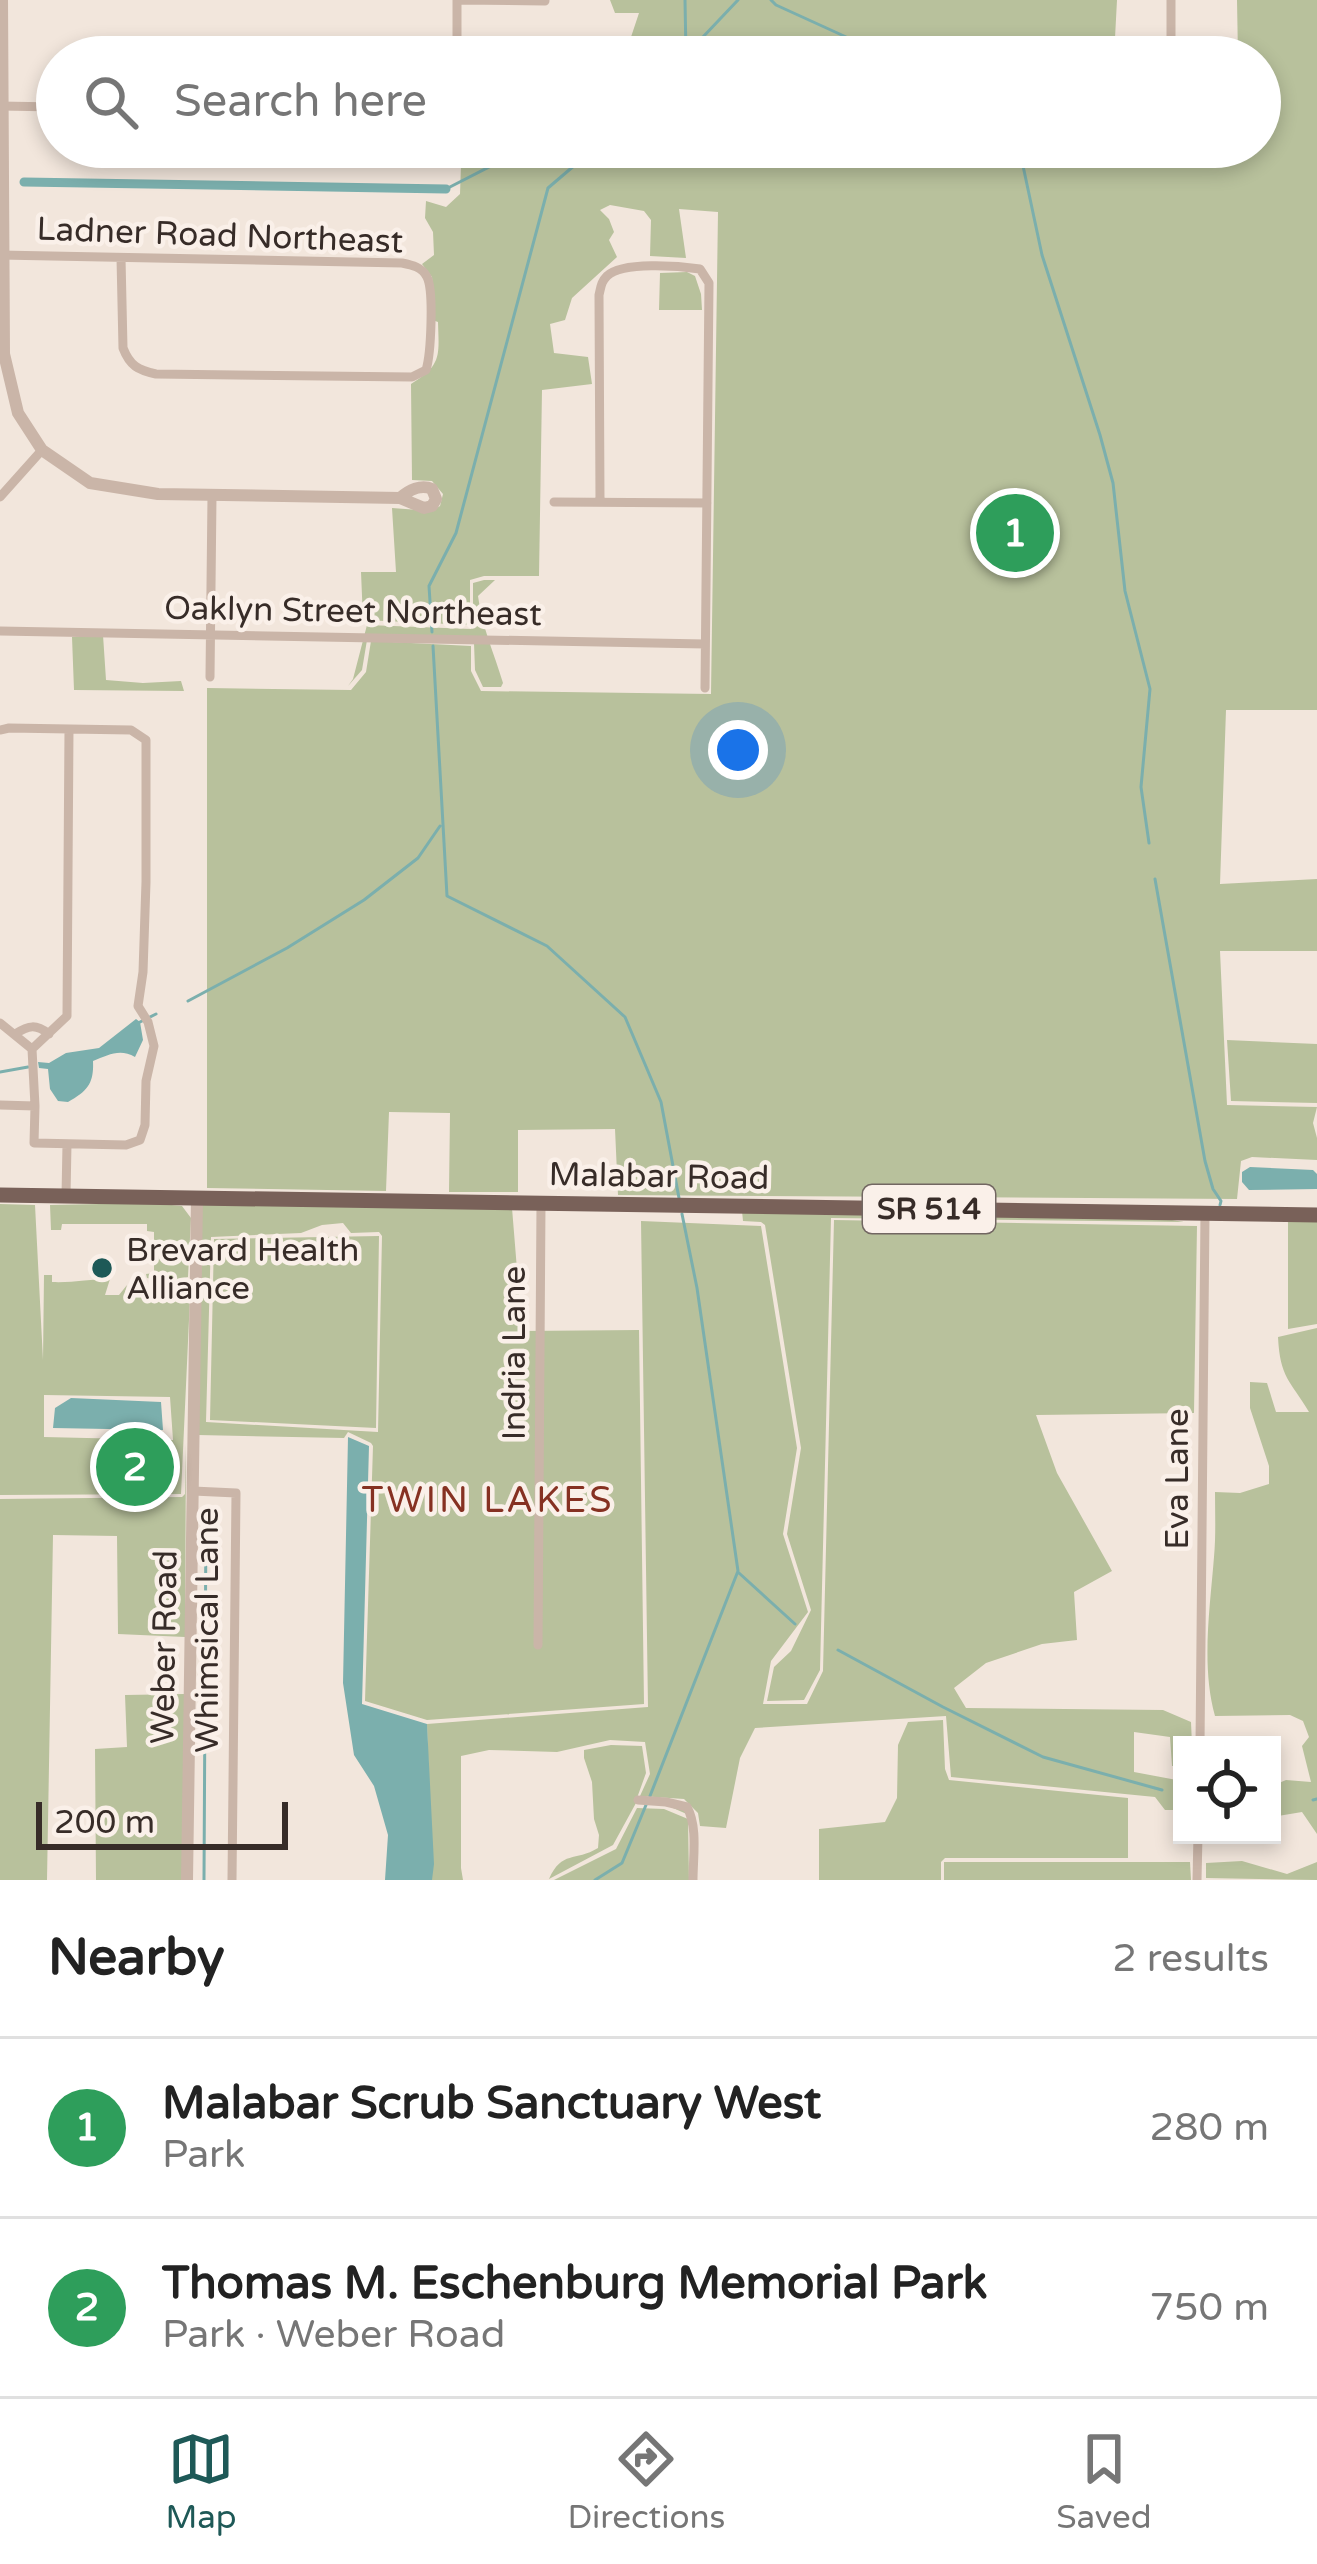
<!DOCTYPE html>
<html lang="en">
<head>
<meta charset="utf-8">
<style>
	:root { --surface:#fff; --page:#f2f2f2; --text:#222; --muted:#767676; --line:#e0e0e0; --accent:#1e5957 }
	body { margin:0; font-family:"Varela Round",sans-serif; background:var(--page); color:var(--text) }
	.controls { position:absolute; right:36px; bottom:36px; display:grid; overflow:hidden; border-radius:0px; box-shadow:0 6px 18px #0003 }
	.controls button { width:108px; height:108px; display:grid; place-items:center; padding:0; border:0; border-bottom:3px solid var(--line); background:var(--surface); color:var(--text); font:60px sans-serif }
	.scale { position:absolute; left:36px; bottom:30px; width:252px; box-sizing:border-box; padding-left:12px; border:6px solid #372c28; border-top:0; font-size:33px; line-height:42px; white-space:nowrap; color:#372c28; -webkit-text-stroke:9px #faf0e9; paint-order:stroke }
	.you { position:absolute; left:738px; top:750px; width:42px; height:42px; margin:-30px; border:9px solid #fff; border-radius:50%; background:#1a73e8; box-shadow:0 0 0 18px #1a73e833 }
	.badge { display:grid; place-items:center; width:78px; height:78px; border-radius:50%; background:var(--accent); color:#fff; font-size:39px; font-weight:700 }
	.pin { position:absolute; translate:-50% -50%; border:6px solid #fff; box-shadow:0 3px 12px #0006 }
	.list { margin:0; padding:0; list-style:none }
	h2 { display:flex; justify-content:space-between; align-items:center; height:156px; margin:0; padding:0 48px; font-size:51px }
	h2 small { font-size:39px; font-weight:400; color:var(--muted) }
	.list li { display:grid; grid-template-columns:78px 1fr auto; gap:36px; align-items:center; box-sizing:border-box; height:180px; padding:0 48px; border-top:3px solid var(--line) }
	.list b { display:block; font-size:45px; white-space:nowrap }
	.list p { margin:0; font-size:39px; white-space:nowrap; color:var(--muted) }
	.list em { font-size:39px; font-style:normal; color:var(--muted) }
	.icon { flex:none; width:66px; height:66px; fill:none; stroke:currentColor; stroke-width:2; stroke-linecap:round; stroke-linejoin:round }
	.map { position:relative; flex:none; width:1317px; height:1880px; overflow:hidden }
	.search { position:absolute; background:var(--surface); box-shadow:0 6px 18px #0003; left:36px; right:36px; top:36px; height:132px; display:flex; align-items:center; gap:30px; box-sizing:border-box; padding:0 42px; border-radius:66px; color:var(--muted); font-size:45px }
	.sheet { height:516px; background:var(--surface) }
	nav { display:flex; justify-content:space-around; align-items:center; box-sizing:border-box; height:168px; border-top:3px solid var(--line); background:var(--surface); font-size:33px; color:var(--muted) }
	nav a { display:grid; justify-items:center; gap:6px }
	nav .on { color:var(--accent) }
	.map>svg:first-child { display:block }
	.green { fill:#b8c19c; fill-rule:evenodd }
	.water { fill:#7bafad }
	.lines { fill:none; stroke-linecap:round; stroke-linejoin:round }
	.stream { stroke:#7bafad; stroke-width:3 }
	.canal { stroke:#7bafad; stroke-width:9 }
	.minor { stroke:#cab5a8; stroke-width:9 }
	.tertiary { stroke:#cab5a8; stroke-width:12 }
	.primary { stroke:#796159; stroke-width:15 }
	.poi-dot { fill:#1e5957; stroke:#faf0e9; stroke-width:4.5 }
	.labels { text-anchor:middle; stroke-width:9; stroke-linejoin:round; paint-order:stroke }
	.shield { fill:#faf0e9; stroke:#726762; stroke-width:3 }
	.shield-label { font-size:30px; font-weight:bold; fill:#372c28 }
	.street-label { font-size:33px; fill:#372c28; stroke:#faf0e9 }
	.poi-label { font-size:33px; fill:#372c28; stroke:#faf0e9; text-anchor:start }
	.neighbourhood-label { font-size:36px; letter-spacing:3px; fill:#863122; stroke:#faf0e9 }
</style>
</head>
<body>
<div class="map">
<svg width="1317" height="1880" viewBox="0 0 1317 1880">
	<rect width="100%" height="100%" fill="#f2e6dc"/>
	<path class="green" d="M610,0H1117L1114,57H462V45H474L482,54L538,48L577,51L601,42L621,45L630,40L639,13H615Z
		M1237,0H1317V710H1226L1220,884L1317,879V951H1220L1227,1105L1317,1107L1313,1123L1317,1138V1160L1252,1157L1241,1161L1237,1199L618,1195L615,1129L518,1130V1192H449L450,1113L389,1112L386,1191L207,1188V688L351,690L366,672L371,641L471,646V671L481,691L711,694L718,212L679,209L686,258L650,256L651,220L644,211L610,205L600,210L609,219L614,232L609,240L617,257L572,298L565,320L550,324L554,353L588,357L592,384L542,390L539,576H484L470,580V625L363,620L361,572H396L392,508L432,511L440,506L443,494L432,481L412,480L411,384C442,365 439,356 438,322L435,321L432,277L422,264L434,255L433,232L425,218L426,201L446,207L460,194L461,165L477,162L481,147H1260V57H1238Z
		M687,272L695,276L701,294L702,310H659L660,273Z
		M484,580H495L478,596C482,627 494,653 503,683L501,687H483L475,670L474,643L367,640L362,670L348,686L353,679L367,625L471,629L473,625V583Z
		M103,635L106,680L143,683L181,681L184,691L74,690L72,637Z
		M1227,1040L1317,1044V1103L1231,1101Z
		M150,1203L182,1206L191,1218L188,1277L168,1282L147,1278L146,1274L154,1273V1232L147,1231V1224H62L61,1230H51L50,1205Z
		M201,1203L512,1208L522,1331L639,1330L644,1704L427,1720L365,1701L373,1446L371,1443L348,1432L344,1438L198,1435ZM343,1223L351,1233L379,1232L382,1236L378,1432L206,1422L211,1237L301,1233L322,1225Z
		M0,1204L35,1205L43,1360L44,1275H52V1282C71,1283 91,1279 110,1279L105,1295H119L127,1285L125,1292L186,1293L190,1298L181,1494L0,1495ZM44,1395L170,1397L173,1440L44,1437Z
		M742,1211L1154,1217L1184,1222L831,1218L820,1670L804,1700L767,1701L774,1667L791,1651L811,1610L787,1534L801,1448L765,1225L761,1222L743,1221Z
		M1288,1219H1317V1324L1288,1329Z
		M834,1220L1197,1226L1194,1413L1036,1415L1057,1473L1112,1571L1074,1592L1077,1640L1042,1644L986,1663L954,1688L966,1708L1163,1710L1191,1722L1192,1745H1182V1766H1172L1170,1737L1134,1732V1772L1182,1781V1810H1165L1155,1797L951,1777L946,1716L755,1728L740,1758L726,1828L700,1826L698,1813L684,1799L640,1796L650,1774L645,1742L610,1740L557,1752L489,1750L461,1756V1868L463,1880H432L427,1724L648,1707L641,1221L761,1226L797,1448L783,1534L808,1612L771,1661L763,1704H807L823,1671Z
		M379,1236L376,1428L210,1420L214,1239Z
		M1317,1328V1834L1302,1812L1272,1817V1786L1286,1780L1311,1782L1302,1746L1309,1737L1303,1721L1290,1715L1215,1716C1201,1666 1210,1608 1214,1557C1216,1536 1215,1513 1215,1492L1240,1493L1269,1484V1466L1250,1408V1382L1267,1383L1276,1412H1309C1290,1380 1280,1378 1278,1337Z
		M186,1443L185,1637L118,1634L117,1536L53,1535L47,1880H0V1499L182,1497L185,1494Z
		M185,1694L183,1880H96L95,1749L127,1747L125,1695Z
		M943,1720L945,1769L949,1780L1128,1798V1858H945L941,1862V1880H819V1829L885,1822L897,1798L898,1745L908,1722Z
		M611,1745L642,1746L646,1773L637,1798L682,1803L689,1815L666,1805L636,1803L613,1845L549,1879C562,1850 575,1862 598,1848L599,1835L594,1819L592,1782L584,1758V1750Z
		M637,1808L664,1809L688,1819L689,1880H554L616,1849Z
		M1242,1861L1287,1874L1317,1862V1880L1206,1878V1863Z
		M944,1862H1190L1191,1880H944Z"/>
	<path class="water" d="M136,1019L140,1022L143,1040L135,1057C120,1048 108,1055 93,1061C94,1083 88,1091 68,1102L58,1101L50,1089L48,1069L39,1068L38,1062L49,1063L66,1053L99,1048Z
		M1250,1167L1313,1170L1317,1174V1189L1249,1190L1242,1182V1172Z
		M71,1398L161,1402L163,1430L53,1428L55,1408Z
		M348,1437L369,1446L362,1704L427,1724L434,1864L432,1880H385L388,1835L374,1786L354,1755L343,1683Z"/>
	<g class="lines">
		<path class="stream" d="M685,0L686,55
			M771,0L776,5L890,57
			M684,57L738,0
			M1019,147L1042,255L1100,435L1113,483L1125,591L1150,689L1141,787L1149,843
			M446,189L528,147
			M432,632L429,586L456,533L548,188L596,147
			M433,646L447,896L547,946L625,1017L661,1102L679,1198
			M1155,879L1205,1161L1213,1189L1221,1201L1220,1205
			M188,1001L287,948L364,900L418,858L440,826
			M140,1022L156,1014
			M0,1072L28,1067
			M739,1573L795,1624
			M838,1650L943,1707L1043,1757L1162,1790
			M650,1796L738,1571L697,1288L682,1214
			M1313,1800L1317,1799
			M204,1880L206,1511
			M595,1880L622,1863L646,1805"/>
		<path class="canal" d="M24,182L446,189"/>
		<path class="minor" d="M459,0L545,1
			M457,57V0
			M1171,57V0
			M0,106L57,107
			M0,255L402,263C412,265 422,267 427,277C434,291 431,354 426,370L412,377L156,374C138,370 130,366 123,348L121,258
			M0,497L42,450
			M554,502L707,503
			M600,502L599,295C601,287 601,282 607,276C622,261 680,266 700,269L709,283L705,688
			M0,631L705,644
			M210,677L212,496
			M0,730L9,728L131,730L146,740V882L143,972L138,1006L148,1022L154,1046L146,1081L145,1125L140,1140L126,1145L34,1143L35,1106L32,1049L0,1023
			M15,1034C29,1025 36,1024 49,1034
			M32,1049L67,1016L69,729
			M0,1105L35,1106
			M66,1196L67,1144
			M193,1491L236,1493L232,1880
			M538,1645L541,1204
			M1200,1745L1205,1213
			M638,1800L666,1802L687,1807C698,1827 693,1857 693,1880
			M1197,1880L1198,1835"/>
		<path class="tertiary" d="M2,0L4,354L18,413L42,450L90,483L158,494L400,498L424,508L432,506L436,499L432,489C421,484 409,490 400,498
			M187,1880L197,1198"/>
		<path class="primary" d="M0,1195L1317,1215"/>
	</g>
	<circle class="poi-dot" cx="102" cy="1268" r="12"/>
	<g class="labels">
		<rect class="shield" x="863" y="1185" width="132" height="48" rx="9"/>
		<g class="shield-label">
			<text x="929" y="1219">SR 514</text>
		</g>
		<g class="street-label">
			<text transform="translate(220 234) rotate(2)" y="12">Ladner Road Northeast</text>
			<text transform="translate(353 610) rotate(1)" y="12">Oaklyn Street Northeast</text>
			<text transform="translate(659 1175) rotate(1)" y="12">Malabar Road</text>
			<text transform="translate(513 1353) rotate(-90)" y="12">Indria Lane</text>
			<text transform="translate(1176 1479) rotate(-90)" y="12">Eva Lane</text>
			<text transform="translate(206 1630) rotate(-90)" y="12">Whimsical Lane</text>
			<text transform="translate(163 1647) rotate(-89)" y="12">Weber Road</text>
		</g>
		<g class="poi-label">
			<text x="126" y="1261">Brevard Health<tspan x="126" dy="38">Alliance</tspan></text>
		</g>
		<g class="neighbourhood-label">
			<text x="488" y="1512">TWIN LAKES</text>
		</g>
	</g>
</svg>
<div class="controls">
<button><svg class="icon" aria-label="locate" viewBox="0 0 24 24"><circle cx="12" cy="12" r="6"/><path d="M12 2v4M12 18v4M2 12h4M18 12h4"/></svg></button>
</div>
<div class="scale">200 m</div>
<div class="you"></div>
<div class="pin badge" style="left:1015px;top:533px;background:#2e9e5b">1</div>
<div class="pin badge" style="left:135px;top:1467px;background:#2e9e5b">2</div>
<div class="search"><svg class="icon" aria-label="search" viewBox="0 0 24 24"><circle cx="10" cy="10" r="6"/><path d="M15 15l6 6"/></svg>Search here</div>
</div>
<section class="sheet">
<h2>Nearby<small>2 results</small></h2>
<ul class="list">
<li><span class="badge" style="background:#2e9e5b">1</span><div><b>Malabar Scrub Sanctuary West</b><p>Park</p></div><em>280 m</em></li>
<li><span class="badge" style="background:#2e9e5b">2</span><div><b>Thomas M. Eschenburg Memorial Park</b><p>Park · Weber Road</p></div><em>750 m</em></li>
</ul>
</section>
<nav>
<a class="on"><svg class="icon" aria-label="map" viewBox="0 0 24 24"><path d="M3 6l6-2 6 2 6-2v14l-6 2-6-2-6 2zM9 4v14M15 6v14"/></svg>Map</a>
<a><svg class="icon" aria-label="directions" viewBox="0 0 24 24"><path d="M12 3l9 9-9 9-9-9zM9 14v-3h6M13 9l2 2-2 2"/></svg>Directions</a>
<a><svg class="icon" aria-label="saved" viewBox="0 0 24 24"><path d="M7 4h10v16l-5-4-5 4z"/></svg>Saved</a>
</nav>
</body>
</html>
